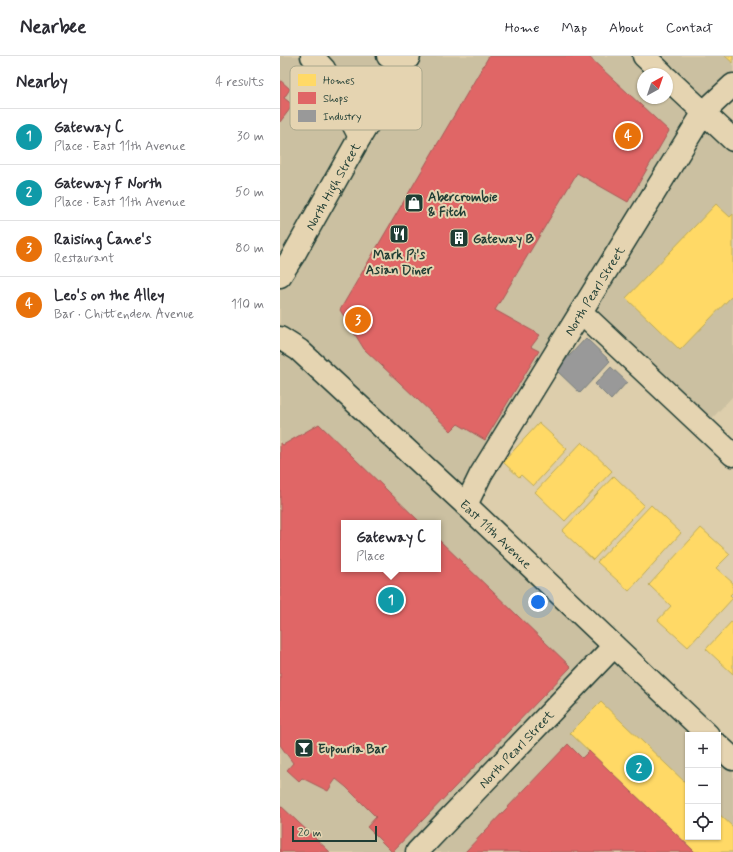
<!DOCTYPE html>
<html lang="en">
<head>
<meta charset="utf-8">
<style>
	:root { --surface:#fff; --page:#f2f2f3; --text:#2b2b33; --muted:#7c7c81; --line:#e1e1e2; --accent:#1f3d34 }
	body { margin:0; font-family:Mynerve,sans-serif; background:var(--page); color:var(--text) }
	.controls { position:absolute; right:12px; bottom:12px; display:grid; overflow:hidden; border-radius:0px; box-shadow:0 1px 3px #0004 }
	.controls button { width:36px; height:36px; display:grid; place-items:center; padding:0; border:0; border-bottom:1px solid var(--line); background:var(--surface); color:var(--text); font:20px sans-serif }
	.compass { position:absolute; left:357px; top:12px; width:36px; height:36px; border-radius:50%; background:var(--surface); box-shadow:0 1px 3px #0004; rotate:40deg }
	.scale { position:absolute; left:12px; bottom:10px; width:85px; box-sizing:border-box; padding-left:4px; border:2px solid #1f3d34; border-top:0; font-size:11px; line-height:14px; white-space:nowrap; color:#1f3d34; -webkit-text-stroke:3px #e5d4b1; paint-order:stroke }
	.you { position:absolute; left:258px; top:546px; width:14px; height:14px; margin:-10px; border:3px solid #fff; border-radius:50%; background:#1a73e8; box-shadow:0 0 0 6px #1a73e833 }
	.badge { display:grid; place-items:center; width:26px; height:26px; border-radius:50%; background:var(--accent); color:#fff; font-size:13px; font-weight:700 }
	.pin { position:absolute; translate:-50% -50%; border:2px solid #fff; box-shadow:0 1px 4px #0006 }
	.popup { position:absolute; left:61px; top:464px; width:100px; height:52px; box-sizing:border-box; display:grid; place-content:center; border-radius:0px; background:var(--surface); filter:drop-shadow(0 1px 3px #0005); font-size:13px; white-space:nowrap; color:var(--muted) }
	.popup b { font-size:15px; color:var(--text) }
	.popup::after { content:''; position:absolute; left:50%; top:100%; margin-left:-8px; border:8px solid transparent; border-top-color:var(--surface) }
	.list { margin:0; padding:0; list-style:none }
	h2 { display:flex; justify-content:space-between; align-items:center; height:52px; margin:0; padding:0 16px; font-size:17px }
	h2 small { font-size:13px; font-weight:400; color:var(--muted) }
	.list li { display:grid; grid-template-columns:26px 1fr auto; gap:12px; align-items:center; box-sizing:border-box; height:56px; padding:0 16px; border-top:1px solid var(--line) }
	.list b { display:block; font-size:15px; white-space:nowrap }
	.list p { margin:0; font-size:13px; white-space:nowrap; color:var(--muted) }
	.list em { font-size:13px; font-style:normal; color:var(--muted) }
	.icon { flex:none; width:22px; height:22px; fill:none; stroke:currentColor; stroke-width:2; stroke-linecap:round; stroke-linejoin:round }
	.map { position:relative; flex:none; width:453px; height:796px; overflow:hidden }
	header { display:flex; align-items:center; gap:24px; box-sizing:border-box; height:56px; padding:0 20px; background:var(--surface); border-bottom:1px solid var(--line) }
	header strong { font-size:19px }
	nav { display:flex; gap:22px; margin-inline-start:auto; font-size:14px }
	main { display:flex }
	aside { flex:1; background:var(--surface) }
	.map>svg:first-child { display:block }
	.built { fill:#cbc0a1; fill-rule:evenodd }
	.homes { fill:#ffd966; stroke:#bcaa57 }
	.shops { fill:#e06666; stroke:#a65a57 }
	.industry { fill:#999; stroke:#747d7b }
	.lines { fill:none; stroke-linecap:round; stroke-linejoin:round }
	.minor-casing { stroke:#1f3d34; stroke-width:25 }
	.major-casing { stroke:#1f3d34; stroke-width:25 }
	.minor { stroke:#e5d4b1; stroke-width:22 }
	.major { stroke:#e5d4b1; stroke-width:22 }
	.labels { text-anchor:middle; stroke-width:4; stroke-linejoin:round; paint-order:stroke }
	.street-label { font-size:13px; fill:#1f3d34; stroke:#e5d4b1 }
	.poi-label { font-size:13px; font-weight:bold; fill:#1f3d34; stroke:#e5d4b1; text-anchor:start }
	.key { fill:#e5d4b1; stroke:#aaa78c; stroke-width:1 }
	.key-label { font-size:11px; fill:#1f3d34 }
</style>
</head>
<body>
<header>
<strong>Nearbee</strong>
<nav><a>Home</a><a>Map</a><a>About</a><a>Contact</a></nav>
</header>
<main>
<aside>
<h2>Nearby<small>4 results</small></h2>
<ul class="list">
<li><span class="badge" style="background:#0f9aa8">1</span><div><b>Gateway C</b><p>Place · East 11th Avenue</p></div><em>30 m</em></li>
<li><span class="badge" style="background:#0f9aa8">2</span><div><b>Gateway F North</b><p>Place · East 11th Avenue</p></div><em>50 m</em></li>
<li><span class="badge" style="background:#e8710a">3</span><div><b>Raising Cane's</b><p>Restaurant</p></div><em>80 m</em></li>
<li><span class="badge" style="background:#e8710a">4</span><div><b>Leo's on the Alley</b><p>Bar · Chittenden Avenue</p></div><em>110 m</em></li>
</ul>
</aside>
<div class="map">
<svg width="453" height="796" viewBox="0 0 453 796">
	<rect width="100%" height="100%" fill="#ddceac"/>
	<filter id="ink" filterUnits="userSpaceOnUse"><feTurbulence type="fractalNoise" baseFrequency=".025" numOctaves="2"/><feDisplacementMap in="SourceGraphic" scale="8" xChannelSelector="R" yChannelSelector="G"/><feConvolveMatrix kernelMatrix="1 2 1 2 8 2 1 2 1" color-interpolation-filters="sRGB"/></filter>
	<g filter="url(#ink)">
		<path class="built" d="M0,0H453V38L435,66L453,82V340L422,373L296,254L185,449L429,679H408V781H438V687L453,701V796H0ZM363,18H387V42H363ZM64,467H158V513H64Z"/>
		<path class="homes" d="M445,0H453V7Z
			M436,148L450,161L453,158V239L400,294L346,242Z
			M259,367L287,393L253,430L241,419L239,421L223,406Z
			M302,386L332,415L285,465L255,436Z
			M334,420L364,449L313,504L282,475Z
			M371,449L401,477L349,535L317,506Z
			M421,472L450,498L436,512L453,527V536L450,539L453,542L408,591L378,564L391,550L369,529Z
			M453,564V618L426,593Z
			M321,646L408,729V781H438V757L453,771V796H415L290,677Z"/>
		<path class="shops" d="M209,0H308L389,75L348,146L297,117L215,254L260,279L251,291L259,295L205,384L178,368L171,375L84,293L60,254Z
			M0,24L10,33L4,42L13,49L0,66Z
			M39,368L141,467H64V513H158V483L291,611L112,796L87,771L96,761L66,731L56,723L53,727L48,735L22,722L19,725L7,714L13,707L0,689V387L3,389Z
			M288,688L302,702L309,695L415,796H185Z
			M0,749L18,766L50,796H0Z"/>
		<path class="industry" d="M306,282L330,305L300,337L276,314Z
			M331,311L347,326L331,344L315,328Z"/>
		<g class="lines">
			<g class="minor-casing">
				<g id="minor">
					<path d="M32,0L44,13L80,81"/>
					<path d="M108,0L128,2"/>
					<path d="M364,0L383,18"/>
					<path d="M387,22L453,84"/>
					<path d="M301,256L453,399"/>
					<path id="s1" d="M0,282L19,294L186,449L428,679"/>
					<path id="s2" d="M186,449L201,418L424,56L453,29"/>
					<path d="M438,689L453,703"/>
					<path id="s3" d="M137,796L334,590"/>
				</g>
			</g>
			<g class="major-casing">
				<g id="major">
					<path id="s4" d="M0,220L13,200L80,81L129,0"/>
				</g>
			</g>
			<use href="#minor" class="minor"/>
			<use href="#major" class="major"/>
		</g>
	</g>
	<defs>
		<g id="shop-square" transform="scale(1)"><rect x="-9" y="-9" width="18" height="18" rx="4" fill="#1f3d34" stroke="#e5d4b1"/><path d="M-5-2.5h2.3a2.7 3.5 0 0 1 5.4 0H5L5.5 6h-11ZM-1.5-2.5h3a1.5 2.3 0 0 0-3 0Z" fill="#fff"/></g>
		<g id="restaurant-square" transform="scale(1)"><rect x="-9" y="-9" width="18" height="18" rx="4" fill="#1f3d34" stroke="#e5d4b1"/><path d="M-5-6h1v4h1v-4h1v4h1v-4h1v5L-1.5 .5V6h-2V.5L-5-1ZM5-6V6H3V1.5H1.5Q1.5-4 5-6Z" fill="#fff"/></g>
		<g id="building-square" transform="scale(1)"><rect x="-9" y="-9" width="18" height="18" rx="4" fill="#1f3d34" stroke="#e5d4b1"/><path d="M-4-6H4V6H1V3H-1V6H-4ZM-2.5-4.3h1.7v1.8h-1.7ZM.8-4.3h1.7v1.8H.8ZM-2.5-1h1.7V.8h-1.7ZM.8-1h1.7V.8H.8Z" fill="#fff"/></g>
		<g id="bar-square" transform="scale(1)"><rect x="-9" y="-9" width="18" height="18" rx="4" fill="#1f3d34" stroke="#e5d4b1"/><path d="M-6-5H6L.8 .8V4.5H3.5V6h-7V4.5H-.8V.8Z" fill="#fff"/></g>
	</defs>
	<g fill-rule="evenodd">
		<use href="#shop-square" x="134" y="147"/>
		<use href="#restaurant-square" x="119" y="178"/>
		<use href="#building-square" x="179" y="182"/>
		<use href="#bar-square" x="24" y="692"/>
	</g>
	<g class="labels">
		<g class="street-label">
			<text dy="5" stroke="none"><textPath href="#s4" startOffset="104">North High Street</textPath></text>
			<text dy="5" stroke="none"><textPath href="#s2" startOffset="250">North Pearl Street</textPath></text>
			<text dy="5" stroke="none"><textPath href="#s1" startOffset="292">East 11th Avenue</textPath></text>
			<text dy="5" stroke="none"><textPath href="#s3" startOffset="143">North Pearl Street</textPath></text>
		</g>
		<g class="poi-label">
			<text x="148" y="145">Abercrombie<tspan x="148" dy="15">&amp; Fitch</tspan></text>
			<text x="193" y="187">Gateway B</text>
			<text x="119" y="203" text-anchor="middle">Mark Pi's<tspan x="119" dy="15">Asian Diner</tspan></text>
			<text x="38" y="697">Eupouria Bar</text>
		</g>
	</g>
	<rect x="10" y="10" width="132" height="64" rx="6" class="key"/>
	<rect x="18" y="18" width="18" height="12" fill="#ffd966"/>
	<rect x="18" y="36" width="18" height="12" fill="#e06666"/>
	<rect x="18" y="54" width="18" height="12" fill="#999"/>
	<g class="key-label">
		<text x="43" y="28">Homes</text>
		<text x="43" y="46">Shops</text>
		<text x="43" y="64">Industry</text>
	</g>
</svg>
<div class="controls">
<button>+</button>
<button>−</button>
<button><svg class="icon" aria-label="locate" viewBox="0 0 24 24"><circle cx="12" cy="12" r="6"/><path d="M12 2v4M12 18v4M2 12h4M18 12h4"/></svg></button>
</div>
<svg class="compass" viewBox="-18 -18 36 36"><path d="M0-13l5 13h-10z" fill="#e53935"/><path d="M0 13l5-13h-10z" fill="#7c7c81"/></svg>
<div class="scale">20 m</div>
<div class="you"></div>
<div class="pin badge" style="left:111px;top:544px;background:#0f9aa8">1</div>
<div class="popup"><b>Gateway C</b>Place</div>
<div class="pin badge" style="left:359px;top:712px;background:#0f9aa8">2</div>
<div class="pin badge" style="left:78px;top:264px;background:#e8710a">3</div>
<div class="pin badge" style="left:348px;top:80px;background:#e8710a">4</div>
</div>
</main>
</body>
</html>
